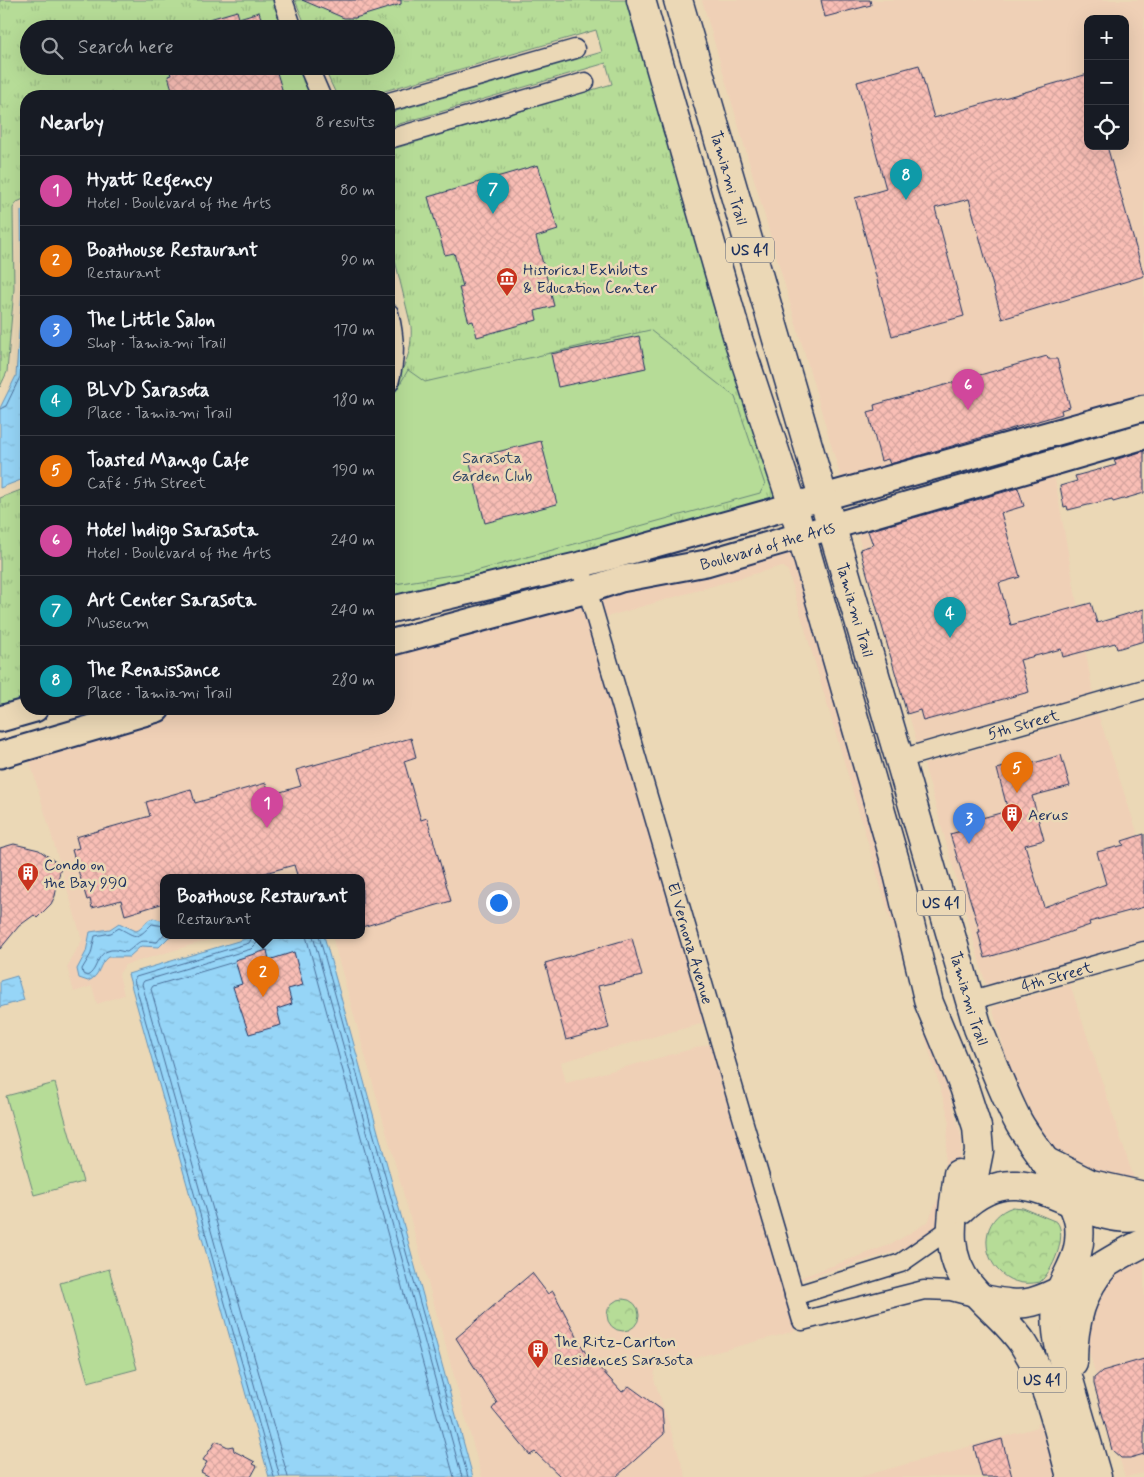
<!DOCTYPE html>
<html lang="en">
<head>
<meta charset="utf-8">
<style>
	:root { --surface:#171b24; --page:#242831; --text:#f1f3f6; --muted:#9ea1a6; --line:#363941; --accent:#7c3aed }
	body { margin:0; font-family:Mynerve,sans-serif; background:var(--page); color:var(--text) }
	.controls { position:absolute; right:15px; top:15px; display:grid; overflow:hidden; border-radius:10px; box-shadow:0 5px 20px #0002 }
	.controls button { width:45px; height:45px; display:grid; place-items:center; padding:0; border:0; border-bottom:1px solid var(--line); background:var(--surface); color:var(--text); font:25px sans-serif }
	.you { position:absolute; left:498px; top:902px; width:18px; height:18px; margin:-12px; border:4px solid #fff; border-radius:50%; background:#1a73e8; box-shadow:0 0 0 8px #1a73e833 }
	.badge { display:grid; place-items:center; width:32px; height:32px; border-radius:50%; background:var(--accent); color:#fff; font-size:16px; font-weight:700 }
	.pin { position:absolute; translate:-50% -41px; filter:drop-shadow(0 1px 2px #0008) }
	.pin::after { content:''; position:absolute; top:26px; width:18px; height:15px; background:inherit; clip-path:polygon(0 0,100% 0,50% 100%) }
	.popup { position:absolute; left:160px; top:874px; width:205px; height:65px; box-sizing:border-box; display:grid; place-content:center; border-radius:10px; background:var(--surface); filter:drop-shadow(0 1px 4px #0005); font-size:16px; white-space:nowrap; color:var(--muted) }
	.popup b { font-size:19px; color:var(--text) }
	.popup::after { content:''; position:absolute; left:50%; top:100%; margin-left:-10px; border:10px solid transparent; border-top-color:var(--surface) }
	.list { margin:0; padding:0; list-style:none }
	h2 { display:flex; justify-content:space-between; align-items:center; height:65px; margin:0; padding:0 20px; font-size:21px }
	h2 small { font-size:16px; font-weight:400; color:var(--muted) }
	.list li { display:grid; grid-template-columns:32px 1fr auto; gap:15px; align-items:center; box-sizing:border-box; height:70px; padding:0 20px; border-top:1px solid var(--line) }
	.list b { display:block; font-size:19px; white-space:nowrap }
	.list p { margin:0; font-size:16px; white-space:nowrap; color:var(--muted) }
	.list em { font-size:16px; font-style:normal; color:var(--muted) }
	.icon { flex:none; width:28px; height:28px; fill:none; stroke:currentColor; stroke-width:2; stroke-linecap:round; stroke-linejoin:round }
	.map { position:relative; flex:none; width:1144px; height:1477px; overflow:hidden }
	.search { position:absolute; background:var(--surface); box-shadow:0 5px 20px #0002; left:20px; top:20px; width:375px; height:55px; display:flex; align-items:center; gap:12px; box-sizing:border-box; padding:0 18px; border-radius:28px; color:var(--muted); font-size:19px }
	.panel { position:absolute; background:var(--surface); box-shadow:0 5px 20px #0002; left:20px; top:90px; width:375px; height:625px; border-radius:20px }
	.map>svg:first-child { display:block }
	.built { fill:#efd0b6; fill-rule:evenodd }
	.forest { fill:url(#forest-crowns); stroke:#68867a }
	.park { fill:url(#park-tufts); stroke:#68867a }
	.garden { fill:#b6dc97; stroke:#68867a }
	.water { fill:url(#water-ripples); stroke:#6593ba }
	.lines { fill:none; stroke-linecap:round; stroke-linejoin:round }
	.shore { stroke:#4c719b; stroke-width:1 }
	.building { fill:url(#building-cross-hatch); stroke:#1b2f5e }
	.street-casing { stroke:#1b2f5e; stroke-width:21 }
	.secondary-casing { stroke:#1b2f5e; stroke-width:29 }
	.primary-casing { stroke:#1b2f5e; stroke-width:31 }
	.street { stroke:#ebd8b6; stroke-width:18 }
	.secondary { stroke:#ebd8b6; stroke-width:25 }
	.primary { stroke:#ebd8b6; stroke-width:28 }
	.labels { text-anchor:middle; stroke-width:5; stroke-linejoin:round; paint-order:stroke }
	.shield { fill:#ebd8b6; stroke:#596278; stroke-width:1 }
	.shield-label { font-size:15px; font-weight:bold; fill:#1b2f5e }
	.street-label { font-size:16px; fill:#1b2f5e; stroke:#ebd8b6 }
	.poi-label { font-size:16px; fill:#1b2f5e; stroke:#ebd8b6; text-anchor:start }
	.park-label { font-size:16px; fill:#324967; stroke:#ebd8b6 }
</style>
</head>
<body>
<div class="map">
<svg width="1144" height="1477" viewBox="0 0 1144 1477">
	<defs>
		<pattern id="forest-crowns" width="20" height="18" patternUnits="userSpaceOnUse" patternTransform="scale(1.25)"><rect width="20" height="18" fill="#b6dc97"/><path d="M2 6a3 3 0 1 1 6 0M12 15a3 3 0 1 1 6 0" fill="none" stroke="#9cbd85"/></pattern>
		<pattern id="park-tufts" width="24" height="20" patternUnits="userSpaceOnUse" patternTransform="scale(1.25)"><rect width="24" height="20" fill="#b6dc97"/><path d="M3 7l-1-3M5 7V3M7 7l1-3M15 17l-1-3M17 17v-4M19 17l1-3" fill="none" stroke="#9cbd85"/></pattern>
		<pattern id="water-ripples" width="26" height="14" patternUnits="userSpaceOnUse" patternTransform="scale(1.25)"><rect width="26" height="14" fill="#96d5f7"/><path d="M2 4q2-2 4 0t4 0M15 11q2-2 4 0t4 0" fill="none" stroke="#81b7d6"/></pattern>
		<pattern id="building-cross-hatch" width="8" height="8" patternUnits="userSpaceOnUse" patternTransform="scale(1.25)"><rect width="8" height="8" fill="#f9beb5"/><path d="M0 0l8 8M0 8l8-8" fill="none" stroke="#d5a49e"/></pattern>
	</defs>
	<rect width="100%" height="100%" fill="#ebd8b6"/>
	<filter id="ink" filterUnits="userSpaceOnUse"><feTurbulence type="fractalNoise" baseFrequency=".02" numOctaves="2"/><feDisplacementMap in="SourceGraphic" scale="10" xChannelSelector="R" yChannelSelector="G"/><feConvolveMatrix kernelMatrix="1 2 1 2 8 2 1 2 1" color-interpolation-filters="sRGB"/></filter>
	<g filter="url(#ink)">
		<path class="built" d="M702,0H1144V397L842,482ZM1088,19H1125V146H1088Z
			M1054,474L1093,693L917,743L857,532Z
			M795,550L962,1139L960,1168L951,1211L936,1228L901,1250L800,1280L799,1278L892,1244L928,1222L943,1187L949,1118L788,571L784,567H778L606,617L600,597L624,590Z
			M581,603L704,1023L561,1062L566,1083L710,1044L795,1331L660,1367L655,1370L654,1379L686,1477H482L332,936H362V878H164V936H222L125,965L119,974L124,995L97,1004L92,986L74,992L67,967L82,940L29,758L196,709H389V654Z
			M1098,714L1144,853V940L986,985L924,764Z
			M1070,984L1138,1191H1075L1016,1092L992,1007Z
			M1144,1253V1473L1125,1477L1073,1296Z
			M1041,1421L1057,1477H860L1035,1428Z"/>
		<path class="forest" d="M1013,1207L1023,1208L1057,1222C1068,1236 1052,1272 1040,1282C987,1294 966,1222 1013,1207Z
			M607 1315a16 16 0 1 1 32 0a16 16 0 1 1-32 0Z"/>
		<path class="park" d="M0,0H273L285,29H29V66H302L315,96H26V198L17,202L13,208L14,289L7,372L0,387Z
			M295,0H637L780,498L577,555L389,599V393C403,370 413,353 411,326L389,236V150L612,84L606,63L389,127V113L602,52L596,30L367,96H337L323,66H386V29H307Z
			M26,488V699L0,707V498Z"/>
		<path class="garden" d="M650,330L735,397L765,485L760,493L476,571L389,585V403L408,370L425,382Z
			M55,1083L83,1182L34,1195L6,1096Z
			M109,1269L137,1369L88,1382L60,1283Z"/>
		<path class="water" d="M26,208V478L0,488V408L16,376L22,290L21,211Z
			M153,918L164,921V936H174L169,937L159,947L141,946L129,957H108C98,964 101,976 88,981L79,978L77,969L86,952L90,932L110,929L119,923L136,931C144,929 144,920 153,918Z
			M255,936H324L473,1477H269L128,974Z
			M17,976L24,1000L0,1007V981Z"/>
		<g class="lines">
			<path class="shore" d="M0,409L6,406L20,377L26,303
				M164,926L152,924C136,940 138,938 119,928L111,933L95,936L91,954L82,969L83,974L87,976C99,970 95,953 111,950C116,949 122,952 127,952C142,941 135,940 157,942L164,934
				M253,936L249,943L136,977L134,980L274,1477
				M259,936L257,943L251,949L144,981L142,984L280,1477
				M306,936L454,1477
				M313,936L462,1477
				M319,936L468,1477
				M234,962L153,986L151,989L288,1477"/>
		</g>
		<path class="building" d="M302,0H401V4L355,18H344Z
			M821,0H870L871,5L825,17Z
			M237,11L239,18L259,12L264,29H190L189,25Z
			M919,65L934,118L1088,74V146H1107L1144,276L1002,319L969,199L935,208L964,316L892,336L855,198L886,189L857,82Z
			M168,66H275L284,96H174L168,76L171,75Z
			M538,165L558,230L536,237L554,306L535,311L537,320L477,337L473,321L469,322L459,288L463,287L454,253L445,255L428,197Z
			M639,336L646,368L558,387L551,354Z
			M1047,356L1048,359H1057L1070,407L1061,410L1062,414L890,464L888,459L881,461L868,412L875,410L874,405Z
			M541,441L557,504L485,523L469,459Z
			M1144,451V493L1113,502L1112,499L1068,510L1067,506L1064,507L1060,486L1077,481L1075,476L1116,465L1114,460Z
			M1018,488L1024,506L1001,513L1020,577L999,583L1011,625L1091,603L1097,623L1144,609V641L1117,649L1115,643L1063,657L1061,649L1020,660L1029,692L923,721L920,710L907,714L860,549L873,545L868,531Z
			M411,738L416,757L404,761L421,820L427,818L451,901L362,927V878H298L294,865L247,878H164V903L125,915L121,900L92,908L90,899L87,900L72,850L79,848L76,837L150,816L146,802L191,789L195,803L266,783L270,795L301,786L296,770Z
			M1061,755L1070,786L1032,796L1044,840L1025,845L1044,907L1106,884L1097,852L1124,845L1122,841L1144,834V907L1089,922L1090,925L1053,938L985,958L978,932H980L950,834L980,826L978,819L1008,811L997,769L1026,761L1027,765Z
			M14,844L39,850L61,866L55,896L51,904L37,918L34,915L19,926L0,949V848Z
			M632,938L642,976L598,986L609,1028L566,1040L545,963Z
			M267,950L269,960L294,952L303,985L288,989L292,1004L277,1009L281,1025L249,1034L233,987L242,984L235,960Z
			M532,1273L548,1294L553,1291L585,1352L622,1392L629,1386L662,1410L664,1434L616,1477H561L535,1452L530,1455L492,1409L497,1403L456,1338Z
			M1144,1359V1454L1130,1458H1121L1112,1450L1094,1384V1378L1102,1371Z
			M1002,1439L1012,1477H982L974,1447Z
			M216,1441L228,1447L233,1446L234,1451L255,1462L253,1464L257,1466L251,1477H210L201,1472L207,1462L203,1460Z"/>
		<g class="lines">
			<g class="street-casing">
				<g id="street">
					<path d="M283,0L293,29"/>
					<path d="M308,66L321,96"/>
					<path d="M389,102L575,49"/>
					<path d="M389,139L585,82"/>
					<path d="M389,313C395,338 396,359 389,383"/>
					<path id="s1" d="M580,565L802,1321L924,1290L951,1291L982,1299"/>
					<path id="s2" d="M900,759L1144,689"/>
					<path id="s3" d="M969,1001L1144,951"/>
					<path d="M794,1296L901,1263L951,1228"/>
				</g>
			</g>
			<g class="secondary-casing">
				<g id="secondary">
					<path d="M389,610L580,565L1144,408"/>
					<path id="s4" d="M389,643L588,590L621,579L706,563L1144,436"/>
					<path d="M0,719L35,709"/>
					<path d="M0,755L157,709"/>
				</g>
			</g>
			<g class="primary-casing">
				<g id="primary">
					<path d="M641,0L739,342L793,506L895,861L929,1003L964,1087L977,1127L979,1151L969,1201"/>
					<path id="s5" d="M678,0L978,1028C991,1059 1003,1093 1019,1123C1035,1151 1075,1194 1079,1224C1082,1253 1072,1264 1061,1289C1054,1307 1056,1330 1060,1349L1097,1477"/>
					<path d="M1045,1161L1091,1184L1144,1196"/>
					<path d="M958,1174C953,1213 942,1253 970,1286C987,1307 1009,1322 1024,1345C1049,1384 1059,1433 1071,1477"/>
					<path d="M961,1209C1027,1145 1078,1231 1144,1216"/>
					<path d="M983,1299C999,1302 1016,1306 1032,1302C1069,1292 1107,1259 1144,1243"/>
					<path d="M1073,1362C1073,1328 1081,1291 1105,1265"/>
				</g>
			</g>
			<use href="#street" class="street"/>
			<use href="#secondary" class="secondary"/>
			<use href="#primary" class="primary"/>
		</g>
	</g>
	<defs>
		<g id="museum-pin" transform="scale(1.125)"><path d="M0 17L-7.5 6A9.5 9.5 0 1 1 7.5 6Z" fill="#c8321e" stroke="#ebd8b6"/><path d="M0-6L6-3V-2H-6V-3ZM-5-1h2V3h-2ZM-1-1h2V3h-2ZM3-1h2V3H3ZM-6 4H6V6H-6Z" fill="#fff"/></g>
		<g id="building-pin" transform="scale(1.125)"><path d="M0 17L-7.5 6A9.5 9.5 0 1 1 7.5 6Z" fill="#c8321e" stroke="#ebd8b6"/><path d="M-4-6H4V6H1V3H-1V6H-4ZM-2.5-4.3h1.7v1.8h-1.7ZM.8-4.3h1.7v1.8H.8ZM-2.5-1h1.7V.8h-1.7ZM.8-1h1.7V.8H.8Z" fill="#fff"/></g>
	</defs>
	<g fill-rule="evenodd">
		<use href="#museum-pin" x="507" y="278"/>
		<use href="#building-pin" x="1012" y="814"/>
		<use href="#building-pin" x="28" y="873"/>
		<use href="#building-pin" x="538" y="1350"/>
	</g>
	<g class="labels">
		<g class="shield">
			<rect x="726" y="237.5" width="48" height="25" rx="4"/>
			<rect x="917" y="890.5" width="48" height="25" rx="4"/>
			<rect x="1018" y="1367.5" width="48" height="25" rx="4"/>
		</g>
		<g class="shield-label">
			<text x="750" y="255">US 41</text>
			<text x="941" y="908">US 41</text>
			<text x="1042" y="1385">US 41</text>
		</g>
		<g class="street-label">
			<text dy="6" stroke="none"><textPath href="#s5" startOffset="185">Tamiami Trail</textPath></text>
			<text dy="6" stroke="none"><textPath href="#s4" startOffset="391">Boulevard of the Arts</textPath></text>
			<text dy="6" stroke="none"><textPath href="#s5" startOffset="635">Tamiami Trail</textPath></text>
			<text dy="6" stroke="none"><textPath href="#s2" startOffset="128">5th Street</textPath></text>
			<text dy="6" stroke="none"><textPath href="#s1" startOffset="394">El Vernona Avenue</textPath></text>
			<text dy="6" stroke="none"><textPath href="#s3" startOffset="91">4th Street</textPath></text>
			<text dy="6" stroke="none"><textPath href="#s5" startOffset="1040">Tamiami Trail</textPath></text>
		</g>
		<g class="poi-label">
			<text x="523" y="275">Historical Exhibits<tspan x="523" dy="18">&amp; Education Center</tspan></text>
			<text x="1028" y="820">Aerus</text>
			<text x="44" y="870">Condo on<tspan x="44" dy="18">the Bay 990</tspan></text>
			<text x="554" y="1347">The Ritz-Carlton<tspan x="554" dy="18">Residences Sarasota</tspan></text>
		</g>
		<g class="park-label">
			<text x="492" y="463">Sarasota<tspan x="492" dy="18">Garden Club</tspan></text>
		</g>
	</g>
</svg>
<div class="controls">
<button>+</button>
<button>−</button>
<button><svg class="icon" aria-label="locate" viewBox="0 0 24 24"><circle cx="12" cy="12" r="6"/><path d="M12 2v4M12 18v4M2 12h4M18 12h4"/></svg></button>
</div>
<div class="you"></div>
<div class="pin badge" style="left:267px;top:828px;background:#d1479c">1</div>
<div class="pin badge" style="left:263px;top:997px;background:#e8710a">2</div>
<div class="popup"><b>Boathouse Restaurant</b>Restaurant</div>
<div class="pin badge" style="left:969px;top:844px;background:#3f7fe0">3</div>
<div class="pin badge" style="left:950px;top:638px;background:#0f9aa8">4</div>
<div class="pin badge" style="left:1017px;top:793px;background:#e8710a">5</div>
<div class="pin badge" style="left:968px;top:410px;background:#d1479c">6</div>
<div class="pin badge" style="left:493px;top:214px;background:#0f9aa8">7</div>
<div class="pin badge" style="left:906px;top:200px;background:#0f9aa8">8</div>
<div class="search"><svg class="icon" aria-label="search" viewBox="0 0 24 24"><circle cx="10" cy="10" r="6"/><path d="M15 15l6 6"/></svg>Search here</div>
<section class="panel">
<h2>Nearby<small>8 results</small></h2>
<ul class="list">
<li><span class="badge" style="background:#d1479c">1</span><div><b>Hyatt Regency</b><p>Hotel · Boulevard of the Arts</p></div><em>80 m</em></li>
<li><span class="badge" style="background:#e8710a">2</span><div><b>Boathouse Restaurant</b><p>Restaurant</p></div><em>90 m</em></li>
<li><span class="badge" style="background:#3f7fe0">3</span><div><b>The Little Salon</b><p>Shop · Tamiami Trail</p></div><em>170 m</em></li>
<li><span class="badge" style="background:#0f9aa8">4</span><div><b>BLVD Sarasota</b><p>Place · Tamiami Trail</p></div><em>180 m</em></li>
<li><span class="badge" style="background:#e8710a">5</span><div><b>Toasted Mango Cafe</b><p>Café · 5th Street</p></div><em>190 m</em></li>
<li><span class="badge" style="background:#d1479c">6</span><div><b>Hotel Indigo Sarasota</b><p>Hotel · Boulevard of the Arts</p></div><em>240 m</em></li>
<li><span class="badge" style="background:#0f9aa8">7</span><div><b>Art Center Sarasota</b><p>Museum</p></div><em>240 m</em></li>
<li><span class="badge" style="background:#0f9aa8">8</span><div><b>The Renaissance</b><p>Place · Tamiami Trail</p></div><em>280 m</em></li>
</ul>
</section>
</div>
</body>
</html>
